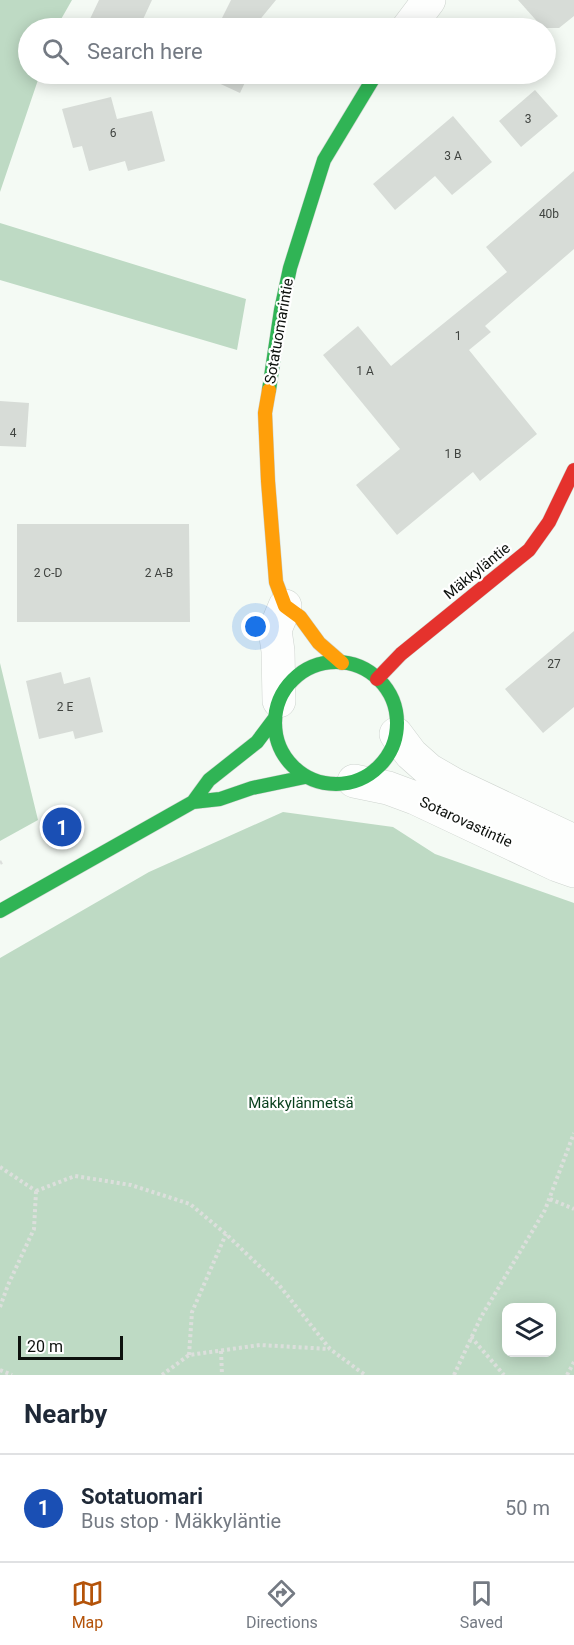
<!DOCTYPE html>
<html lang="en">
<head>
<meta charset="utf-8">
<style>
	:root { --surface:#fff; --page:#f6f6f7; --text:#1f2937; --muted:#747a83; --line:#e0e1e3; --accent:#b45309 }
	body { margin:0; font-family:Roboto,sans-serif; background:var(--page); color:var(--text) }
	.controls { position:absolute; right:18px; bottom:18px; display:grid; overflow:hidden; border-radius:12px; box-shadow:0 3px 15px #0003 }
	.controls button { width:54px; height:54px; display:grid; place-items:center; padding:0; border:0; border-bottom:2px solid var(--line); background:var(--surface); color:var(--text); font:30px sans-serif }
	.scale { position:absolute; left:18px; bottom:15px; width:105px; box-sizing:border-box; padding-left:6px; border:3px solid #0d110d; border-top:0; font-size:16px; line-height:21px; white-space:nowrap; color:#0d110d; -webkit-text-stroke:4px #fff; paint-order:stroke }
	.you { position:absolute; left:256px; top:627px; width:21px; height:21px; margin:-15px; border:4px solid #fff; border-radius:50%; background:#1a73e8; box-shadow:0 0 0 9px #1a73e833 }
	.badge { display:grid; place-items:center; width:39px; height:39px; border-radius:50%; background:var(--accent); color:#fff; font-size:20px; font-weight:700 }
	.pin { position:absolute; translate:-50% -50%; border:3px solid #fff; box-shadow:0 2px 6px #0006 }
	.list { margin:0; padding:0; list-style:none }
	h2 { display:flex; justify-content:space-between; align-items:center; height:78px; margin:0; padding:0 24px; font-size:26px }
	h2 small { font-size:20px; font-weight:400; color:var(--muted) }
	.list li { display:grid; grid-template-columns:39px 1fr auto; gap:18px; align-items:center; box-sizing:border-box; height:108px; padding:0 24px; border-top:2px solid var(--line) }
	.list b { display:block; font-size:22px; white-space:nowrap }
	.list p { margin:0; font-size:20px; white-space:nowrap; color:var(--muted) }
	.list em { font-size:20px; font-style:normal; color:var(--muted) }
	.icon { flex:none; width:33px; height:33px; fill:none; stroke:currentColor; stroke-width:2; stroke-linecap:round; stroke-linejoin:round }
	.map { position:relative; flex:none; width:574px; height:1375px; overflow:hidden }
	.search { position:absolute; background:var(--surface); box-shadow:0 3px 15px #0003; left:18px; right:18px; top:18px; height:66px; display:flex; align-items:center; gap:15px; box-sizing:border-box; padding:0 21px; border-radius:33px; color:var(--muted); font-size:22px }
	.sheet { height:186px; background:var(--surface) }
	nav { display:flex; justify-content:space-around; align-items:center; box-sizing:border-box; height:84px; border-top:2px solid var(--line); background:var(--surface); font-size:16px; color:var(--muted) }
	nav a { display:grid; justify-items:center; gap:3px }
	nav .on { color:var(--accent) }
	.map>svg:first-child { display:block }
	.forest { fill:#bedac4; fill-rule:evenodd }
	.building { fill:#d7dcd7 }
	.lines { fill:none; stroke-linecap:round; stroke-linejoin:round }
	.street-casing { stroke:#ced4cf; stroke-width:34 }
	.fast-casing { stroke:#ced4cf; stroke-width:15 }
	.slow-casing { stroke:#ced4cf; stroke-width:15 }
	.jam-casing { stroke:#ced4cf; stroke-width:15 }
	.path { stroke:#dcdfdc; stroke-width:4; stroke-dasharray:3 3; stroke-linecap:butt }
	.street { stroke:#fdfefd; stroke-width:33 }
	.fast { stroke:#30b455; stroke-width:14 }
	.slow { stroke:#ff9f0a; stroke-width:14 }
	.jam { stroke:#e5322d; stroke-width:14 }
	.labels { text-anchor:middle; stroke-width:4.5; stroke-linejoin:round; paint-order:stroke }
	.number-label { font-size:12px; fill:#404440 }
	.street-label { font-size:15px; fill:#0d110d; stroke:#fff }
	.park-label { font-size:15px; fill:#083f1c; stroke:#fff }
</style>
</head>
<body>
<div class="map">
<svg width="574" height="1375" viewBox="0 0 574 1375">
	<rect width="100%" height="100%" fill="#f4faf4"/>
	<path class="forest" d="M0,0H72L56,28H28V74H40L0,192Z
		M0,223L246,299L237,350L0,280Z
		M0,663L38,820L0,841Z
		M283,812L393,827L435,854L574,903V1375H0V958L149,872ZM506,1308H552V1352H506Z"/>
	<path class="building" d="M99,0H152L139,28H104L89,21Z
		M231,0H276L253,28H217Z
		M518,0H574V16L559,28H543Z
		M199,74H249L240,93Z
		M535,90L558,116L521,147L499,121Z
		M111,97L117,119L152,111L165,161L128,171L125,161L89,171L82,146L73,148L62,109Z
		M453,116L492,162L452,195L435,176L395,210L373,184Z
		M574,171V249L485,326L491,332L469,350L537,434L480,481L473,472L397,535L356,485L400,449L323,355L358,326L391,366L507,272L486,247Z
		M0,401L29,403L26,447L0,446Z
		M17,524H189L190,622H17Z
		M574,631V707L543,733L505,689Z
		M61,672L64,684L90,677L103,732L75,739L73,731L39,739L26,681Z"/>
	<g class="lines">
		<g class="street-casing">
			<path id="street" d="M408,28L429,0
				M279,701L278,651L275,630L285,606
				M396,734L411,754L429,770L455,785L574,841
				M354,781L388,788L415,798L557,865L574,871"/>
		</g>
		<g class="fast-casing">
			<path id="fast" d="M269,390L281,310L290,268L324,160L376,74
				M275 723a61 61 0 1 1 122 0a61 61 0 1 1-122 0Z
				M193,802L220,799L252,788L305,777
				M0,911L193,802L209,780L257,742L275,718"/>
		</g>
		<g class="slow-casing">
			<path id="slow" d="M269,390L265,413L268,481L276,582L285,606L300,617L319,643L342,663"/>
		</g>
		<g class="jam-casing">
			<path id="jam" d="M377,679L401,654L529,550L549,522L574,470"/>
		</g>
		<path class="path" d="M0,863L2,862
			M0,1167L36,1191
			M36,1191L75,1176L131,1185L190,1204L226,1234L279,1285L330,1349L365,1375
			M550,1199L574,1209
			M0,1307L8,1285L34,1229L36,1192
			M471,1337L504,1375
			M221,1351L222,1375
			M189,1355L192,1312L226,1234
			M0,1370L12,1375
			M162,1375L189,1355L260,1345L329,1349
			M454,1375L481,1317L545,1210L574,1133
			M567,1375L574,1362"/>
		<use href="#street" class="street"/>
		<use href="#fast" class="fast"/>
		<use href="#slow" class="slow"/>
		<use href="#jam" class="jam"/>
	</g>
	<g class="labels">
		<g class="number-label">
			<text x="528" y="123">3</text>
			<text x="113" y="137">6</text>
			<text x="453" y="160">3 A</text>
			<text x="549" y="218">40b</text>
			<text x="458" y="340">1</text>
			<text x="365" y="375">1 A</text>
			<text x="13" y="437">4</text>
			<text x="453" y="458">1 B</text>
			<text x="48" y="577">2 C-D</text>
			<text x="159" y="577">2 A-B</text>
			<text x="554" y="668">27</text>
			<text x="65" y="711">2 E</text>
		</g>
		<g class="street-label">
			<text transform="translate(279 331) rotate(-80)" y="5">Sotatuomarintie</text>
			<text transform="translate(477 571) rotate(-39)" y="5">Mäkkyläntie</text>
			<text transform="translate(466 822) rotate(25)" y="5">Sotarovastintie</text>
		</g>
		<g class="park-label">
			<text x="301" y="1108">Mäkkylänmetsä</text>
		</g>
	</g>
</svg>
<div class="controls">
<button><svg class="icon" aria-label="layers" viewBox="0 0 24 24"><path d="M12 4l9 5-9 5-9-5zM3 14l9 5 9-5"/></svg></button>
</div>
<div class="scale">20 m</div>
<div class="you"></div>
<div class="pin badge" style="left:62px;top:827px;background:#1a4fb4">1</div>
<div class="search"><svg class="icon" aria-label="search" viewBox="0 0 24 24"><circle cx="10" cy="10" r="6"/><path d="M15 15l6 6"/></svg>Search here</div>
</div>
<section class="sheet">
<h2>Nearby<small></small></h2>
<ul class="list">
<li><span class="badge" style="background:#1a4fb4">1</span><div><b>Sotatuomari</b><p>Bus stop · Mäkkyläntie</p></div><em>50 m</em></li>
</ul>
</section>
<nav>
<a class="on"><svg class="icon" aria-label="map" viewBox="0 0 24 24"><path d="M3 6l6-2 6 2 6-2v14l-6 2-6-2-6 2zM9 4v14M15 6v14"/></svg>Map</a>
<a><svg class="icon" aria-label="directions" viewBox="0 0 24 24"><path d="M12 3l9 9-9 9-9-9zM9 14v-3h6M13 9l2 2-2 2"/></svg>Directions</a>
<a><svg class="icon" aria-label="saved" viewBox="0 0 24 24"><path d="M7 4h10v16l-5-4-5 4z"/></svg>Saved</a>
</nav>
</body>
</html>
